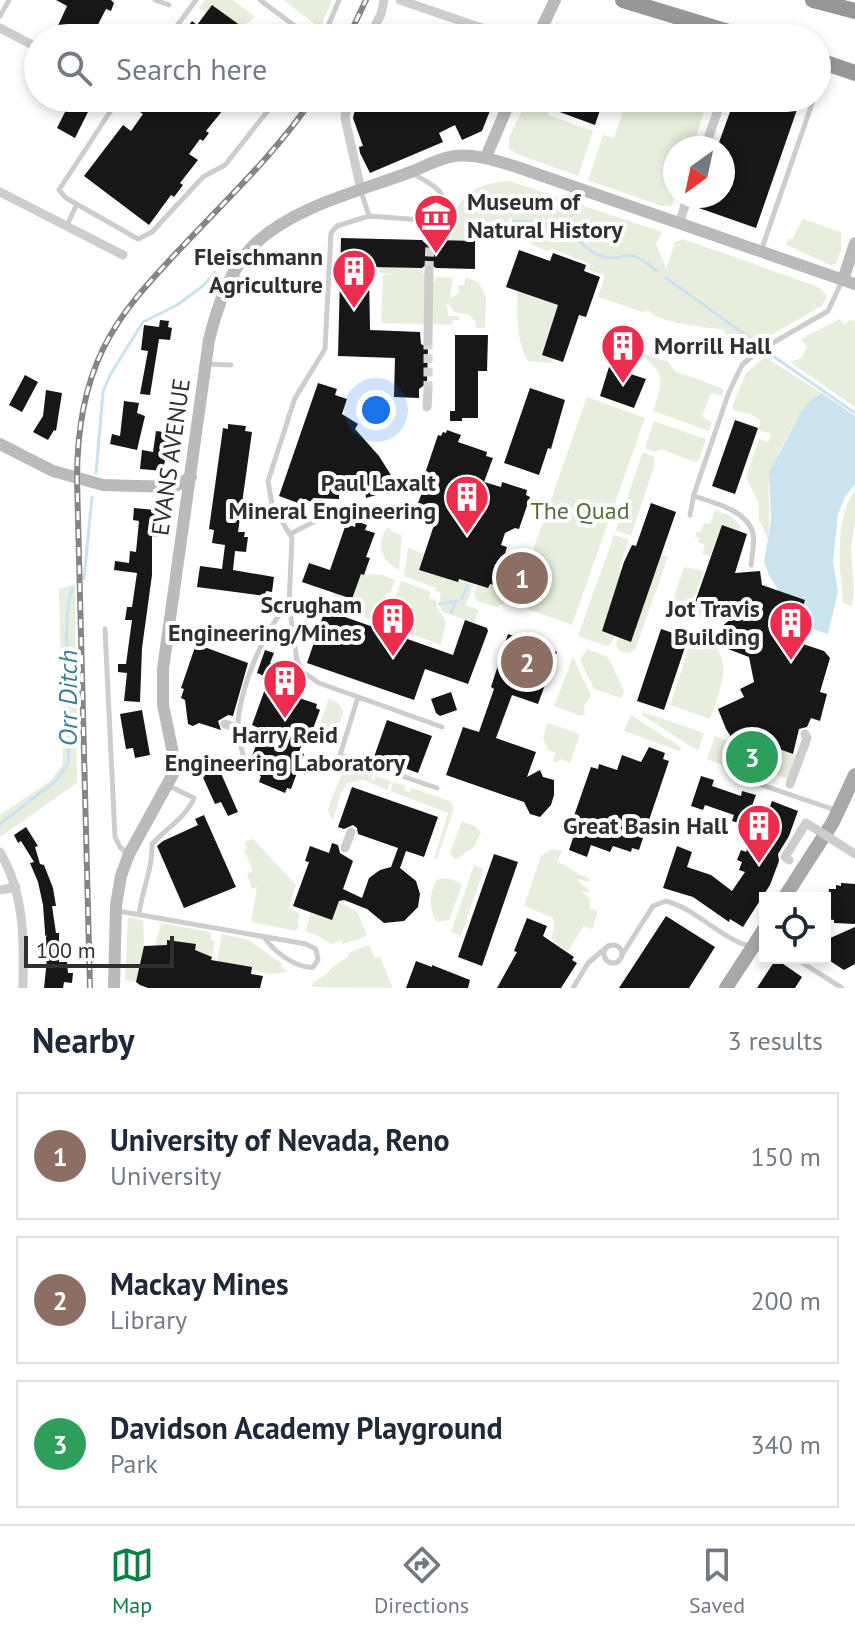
<!DOCTYPE html>
<html lang="en">
<head>
<meta charset="utf-8">
<style>
	:root { --surface:#fff; --page:#f6f6f7; --text:#1f2937; --muted:#747a83; --line:#e0e1e3; --accent:#0b8043 }
	body { margin:0; font-family:"PT Sans",sans-serif; background:var(--page); color:var(--text) }
	.controls { position:absolute; right:24px; bottom:24px; display:grid; overflow:hidden; border-radius:0px; box-shadow:0 4px 12px #0003 }
	.controls button { width:72px; height:72px; display:grid; place-items:center; padding:0; border:0; border-bottom:2px solid var(--line); background:var(--surface); color:var(--text); font:40px sans-serif }
	.compass { position:absolute; left:663px; top:136px; width:72px; height:72px; border-radius:50%; background:var(--surface); box-shadow:0 4px 12px #0003; rotate:213deg }
	.scale { position:absolute; left:24px; bottom:20px; width:150px; box-sizing:border-box; padding-left:8px; border:4px solid #303030; border-top:0; font-size:22px; line-height:28px; white-space:nowrap; color:#303030; -webkit-text-stroke:6px #fff; paint-order:stroke }
	.you { position:absolute; left:376px; top:410px; width:28px; height:28px; margin:-20px; border:6px solid #fff; border-radius:50%; background:#1a73e8; box-shadow:0 0 0 12px #1a73e833 }
	.badge { display:grid; place-items:center; width:52px; height:52px; border-radius:50%; background:var(--accent); color:#fff; font-size:26px; font-weight:700 }
	.pin { position:absolute; translate:-50% -50%; border:4px solid #fff; box-shadow:0 2px 8px #0006 }
	.list { margin:0; padding:0; list-style:none }
	h2 { display:flex; justify-content:space-between; align-items:center; height:104px; margin:0; padding:0 32px; font-size:34px }
	h2 small { font-size:26px; font-weight:400; color:var(--muted) }
	.list li { display:grid; grid-template-columns:52px 1fr auto; gap:24px; align-items:center; box-sizing:border-box; height:128px; margin:0 16px 16px; padding:0 16px; border:2px solid var(--line); border-radius:0px }
	.list b { display:block; font-size:30px; white-space:nowrap }
	.list p { margin:0; font-size:26px; white-space:nowrap; color:var(--muted) }
	.list em { font-size:26px; font-style:normal; color:var(--muted) }
	.icon { flex:none; width:44px; height:44px; fill:none; stroke:currentColor; stroke-width:2; stroke-linecap:round; stroke-linejoin:round }
	.map { position:relative; flex:none; width:855px; height:988px; overflow:hidden }
	.search { position:absolute; background:var(--surface); box-shadow:0 4px 12px #0003; left:24px; right:24px; top:24px; height:88px; display:flex; align-items:center; gap:20px; box-sizing:border-box; padding:0 28px; border-radius:44px; color:var(--muted); font-size:30px }
	.sheet { height:536px; background:var(--surface) }
	nav { display:flex; justify-content:space-around; align-items:center; box-sizing:border-box; height:112px; border-top:2px solid var(--line); background:var(--surface); font-size:22px; color:var(--muted) }
	nav a { display:grid; justify-items:center; gap:4px }
	nav .on { color:var(--accent) }
	.map>svg:first-child { display:block }
	.green { fill:#e8eede }
	.water { fill:#cae3ee }
	.lines { fill:none; stroke-linecap:round; stroke-linejoin:round }
	.stream { stroke:#cae3ee; stroke-width:3 }
	.building { fill:#171717 }
	.street-tunnel { stroke:#d6d6d6; stroke-width:9; stroke-dasharray:9 4.5; stroke-linecap:butt }
	.lane { stroke:#cdcdcd; stroke-width:5 }
	.street { stroke:#cdcdcd; stroke-width:9 }
	.secondary { stroke:#bababa; stroke-width:12 }
	.primary { stroke:#a8a8a8; stroke-width:14 }
	.highway { stroke:#979797; stroke-width:16 }
	.rail-casing { stroke:#858585; stroke-width:6 }
	.rail { stroke:#fff; stroke-width:3; stroke-dasharray:9; stroke-linecap:butt }
	.street-bridge { stroke:#cdcdcd; stroke-width:9 }
	.labels { text-anchor:middle; stroke-width:8; stroke-linejoin:round; paint-order:stroke }
	.poi-label { font-size:24px; font-weight:bold; fill:#303030; stroke:#fff; text-anchor:end }
	.street-label { font-size:24px; fill:#303030; stroke:#fff }
	.park-label { font-size:24px; fill:#586f3b; stroke:#fff }
	.water-label { font-size:26px; font-style:italic; fill:#3a7c97; stroke:#fff }
</style>
</head>
<body>
<div class="map">
<svg width="855" height="988" viewBox="0 0 855 988">
	<rect width="100%" height="100%" fill="#fff"/>
	<path class="green" d="M205,0H233L255,17L242,27L213,5L206,13L199,8Z
		M283,0H332L322,24L316,25Z
		M528,98H554L548,115L593,131L578,176L517,154L509,149V137Z
		M628,98H709L692,148H675V196L672,206H662L588,180L603,135L614,138Z
		M510,181L662,232L656,244L666,268L675,242L683,239L819,287L827,296L822,306L752,346L733,342L723,330C705,326 659,325 649,310L642,312L598,297L605,275L589,270L590,264L551,248L548,251C536,247 524,244 526,229L513,221L511,217C500,241 474,241 450,241C451,201 469,183 510,181Z
		M803,219L841,232V251L836,264L830,265L786,245L788,239L793,238Z
		M379,267L422,268L426,282L425,324L381,323L383,275H393L379,273Z
		M436,277L453,278L450,299L459,293L458,286L464,285L466,277L479,283L486,297L485,328H476L475,321L468,314L456,313L447,303L448,316H459V320H453L452,325L433,324V283Z
		M517,290L558,305L543,355L553,359L551,363L528,361C515,339 518,315 517,290Z
		M840,319L845,325L849,320L855,321V407L790,362L802,358L807,347L801,339Z
		M642,353L668,362L675,371L724,389L722,396L711,393L702,416L712,422L709,431L653,411C662,384 667,374 641,355Z
		M765,357L822,393C803,404 770,461 769,483C768,502 771,518 768,539L759,520V503L746,478L759,439L768,442L771,434L759,430L760,420L750,414L734,411L732,407L746,373Z
		M587,397L645,418L572,625L514,604Z
		M654,421L706,439L699,460L695,462L661,449L654,452L645,448Z
		M643,452L655,457L654,467L631,536L616,530Z
		M855,491V521L851,547L854,592L852,606L843,603C840,572 834,515 855,491Z
		M715,510L729,515L741,526L739,531L722,525L710,557L702,554L705,545L698,542L699,538L695,537L697,532L695,531L700,532L704,523L710,524Z
		M388,527L394,533L402,535L399,570C380,560 375,544 388,527Z
		M614,535L629,540L619,568L623,570L602,631L615,636L612,643L606,646L578,636Z
		M408,548L424,554L419,571L474,584L466,605L479,610L474,623L443,612L439,604L441,593L436,591V588L404,576Z
		M661,555L668,557L635,650L628,654L619,650L616,645L619,637L631,641Z
		M502,564L507,567L512,578L504,603L496,607L477,601L474,594L477,585L488,588L490,583L495,585Z
		M684,567L704,571L691,606L703,610L699,620L677,607L673,599Z
		M361,574L382,575L395,580L390,593H387L385,597L388,598L380,622L331,606L335,593L352,599Z
		M401,581L431,592L429,598L436,600L437,607L446,622L441,645L385,624L394,600L397,601L399,597L396,596Z
		M75,584L77,783L0,837V815L50,781L63,764L59,589Z
		M699,629C736,658 723,681 710,719L670,705L694,632Z
		M587,649L608,657L624,691L621,698L594,689L580,660Z
		M573,657L591,696L584,705L585,714L581,716L554,706Z
		M329,698L338,703L344,712L331,745L315,738Z
		M643,712L704,733L698,751L642,715Z
		M631,715L682,748L680,751L624,731Z
		M548,723L580,734L570,763L560,759L558,763L553,761L556,753L548,750L543,737Z
		M754,730L760,742L796,755L788,779L773,773L771,778L765,781L707,759L715,736L731,742Z
		M345,766L372,775L371,779L374,780L376,776L391,781L388,790L363,780L347,783L340,795L333,821L328,811L329,805Z
		M393,782L405,786L404,791L410,792L411,788L450,801L454,808L437,859H434L448,813L390,791Z
		M462,821L475,826L481,832L474,847L455,860L450,853Z
		M253,839L296,885L289,908L300,914L297,923L300,924L296,931L251,922L257,887L252,889L247,874L253,871L244,850L247,848L245,842Z
		M551,849L562,851L557,862C573,868 576,874 589,878V882L577,879L583,886L589,889V892L581,891L590,899V908L598,911L592,929L584,926L567,952L551,938L554,927L553,918L524,906L541,856Z
		M474,865L484,869L461,936L451,932Z
		M444,878L452,879L462,885L449,920L436,922C429,908 428,894 437,880Z
		M339,901L358,913L367,936L343,944L341,940L331,944L315,934L305,932L311,912Z
		M128,917L143,920L144,946L136,982L125,980Z
		M161,923L211,932V940L215,941L212,957L195,950L196,945L167,941V945H155Z
		M222,934L249,940L282,964L281,966L288,972L269,974L217,961Z
		M369,945L375,958L380,957L393,988L312,987L313,982C330,976 330,964 347,958L350,952Z"/>
	<path class="water" d="M822,393L855,416V484L845,497L838,514L833,563L838,591L828,634L803,626L800,627L769,575L764,562L771,521L769,472L801,412L812,399Z"/>
	<g class="lines">
		<path class="stream" d="M513,221C535,221 555,224 574,237C582,243 590,252 599,255C626,265 624,242 657,271
			M666,278L754,341
			M773,356L855,413
			M96,473L103,392L110,375L143,322L177,305L204,285L215,272
			M84,579L92,497
			M462,598L468,585
			M439,604L457,601
			M451,613L456,601
			M0,824L56,781L68,763C73,725 59,613 73,588"/>
	</g>
	<path class="building" d="M56,0H111L114,3L111,11L106,9L91,38H71L56,30L67,6Z
		M212,5L248,31L252,26L259,31L255,36L257,38H180L192,21L197,25Z
		M419,26L451,37L450,38H395Z
		M72,98H95L75,138L57,128Z
		M150,98H236L225,111L223,110L206,131L209,133L203,141L200,139L189,154L198,160L180,183L183,185L174,197L171,195L149,225L84,176L123,125L131,131L143,114L140,112Z
		M358,98H495L482,131L462,140L455,125L439,133L443,142L370,173L360,153L359,147L363,146L353,118Z
		M562,98H576L601,107L595,125L557,111Z
		M735,98H801L756,228L696,207L700,196H723V148H717Z
		M341,238L422,240L429,247L434,246L437,240L475,241V269L436,268L428,263L422,268L370,267L369,271L370,330L420,332L421,344L428,348L427,383L419,389V398L394,397L395,358L338,356Z
		M519,250L550,261L553,253L586,265L584,271L600,277L586,317L579,315L563,362L542,355L558,305L506,287Z
		M160,320L169,321L168,327L172,328L170,340L159,339L150,395L140,394L148,351L141,350L144,325L159,327Z
		M455,335H488L487,371H478V418H462V421H450V411H455Z
		M609,367L646,379L634,408L600,396Z
		M25,375L38,382L22,412L9,405Z
		M318,383L337,389L335,395L347,399L342,414L358,424L355,429L379,456L399,488L387,494L386,492L366,498L365,491L339,494V499L313,498L312,502L300,498L298,503L279,496Z
		M530,388L565,400L551,449L548,448L539,475L504,463Z
		M46,390L62,393L56,431L54,430L48,440L33,432L43,416Z
		M124,401L139,403L137,413L145,416L137,450L110,444L112,434L120,436Z
		M735,420L758,428L735,494L712,486Z
		M228,424L246,426L245,431L252,432L238,532H245L244,537H248L246,552L235,551L233,570L274,577L272,592L266,591L265,596L197,587L200,566L222,569L225,545L212,543L214,530L209,529L223,428L228,429Z
		M447,430L461,435L458,442L487,452L486,456L493,458L484,482L501,487L502,482L527,490L526,495L530,497L519,529L515,528L505,533L501,545L507,547L495,585L490,584L488,588L459,579L458,582L419,570L439,510L418,503L421,495L418,494L438,435L441,436L443,432L446,433Z
		M156,431L170,433L163,471L140,469L142,450L153,452Z
		M651,503L676,512L631,642L602,631L624,562L632,545L636,546Z
		M134,508L155,510L154,521H159L157,537L152,536V575L142,648L140,702L124,701L127,673L118,672V664H126L132,620H125L127,607H132L137,573L114,570L115,561L129,563L130,551L136,552L139,521L133,520Z
		M356,521L367,525L365,530L375,533L366,557L370,558L364,575L361,574L352,599L302,582L309,563L330,570L346,524L355,527Z
		M722,525L747,534L735,573L760,571L762,585L805,600L796,627L787,630L788,639L824,651L830,658L820,692L827,694L820,721L811,718L807,727L799,729L793,754L760,742L754,730L733,740L726,729L718,709L744,697L740,689L754,682L749,657L728,649L720,635V628L732,618L694,605Z
		M325,610L453,655L465,620L487,628L488,631L468,684L425,669L414,700L307,663Z
		M661,629L688,638L664,710L637,701Z
		M508,634L525,640L526,637L537,641L542,643L541,646L557,652L538,704L512,695L496,738L536,752L527,777L540,770L543,777L554,780V795L551,805L540,817L530,814L524,802L446,775L463,727L479,732L494,689L491,687Z
		M196,644L248,663L233,716L228,715L218,721L221,730L199,723L193,726L188,724L185,700L181,698L184,689L181,688Z
		M265,650L274,653L270,663L297,673L290,695L317,704L316,708L320,710L310,737L305,736L299,752L304,754L291,789L287,788L285,793L259,782L261,776L247,769L257,743L264,742L267,738L265,731L252,725L269,678L257,673Z
		M451,692L457,710L440,716L436,713L431,699Z
		M142,710L150,755L135,758L133,748L126,749L120,714Z
		M387,720L432,736L418,773L374,757Z
		M649,747L665,753L663,759L669,761L639,850L632,848L631,852L613,846L610,852L591,845L587,857L569,850L574,835L568,833L591,767L598,769L599,764L617,770L622,755L641,762Z
		M213,755L238,812L228,816L221,802L215,804L196,762Z
		M701,776L714,780L712,786L741,796L742,791L756,795L745,825L732,821L734,815L705,805L703,810L691,806Z
		M352,787L438,817L424,857L406,851L400,868L416,881L420,894L418,907L404,921L384,923L367,909L344,900L339,901L332,920L293,906L309,862L305,861L310,846L329,853L332,843L338,845L340,853L353,861L343,889L362,898L369,878L380,870L391,867L398,848L358,834L357,828L353,825L344,829L338,827Z
		M772,801L798,811L789,836L778,854L779,861L770,885L743,927L730,919L729,922L693,897L663,888L677,846L692,852L687,867L711,875L732,891L745,872L739,870L742,862L737,860L741,850L746,852L749,844L755,847Z
		M204,815L236,887L184,908L157,846L163,841L198,825L195,819Z
		M26,827L38,846L35,847L40,864L44,865L53,888L56,906H52L56,933H59V962H67L68,973H73L72,983L64,982L63,988H44L47,959L43,905L38,882L30,863L34,862L21,841L18,843L14,835Z
		M494,854L518,862L482,966L458,957Z
		M841,883L855,884V924L834,923V920L827,919L829,889H836V885L841,886Z
		M666,916L715,947L689,988H619Z
		M527,918L547,926L543,936L574,957L572,960L577,963L561,988H497L517,952L514,951Z
		M855,927V964L844,970L827,959L828,939Z
		M167,940L196,944L195,950L212,957L211,960L252,967L251,974L263,976L260,988H148L140,985L136,982L144,946L167,945Z
		M776,959L802,977L795,988H757Z
		M416,961L432,967V965L470,980L468,988H406Z"/>
	<g class="lines">
		<path class="street-tunnel" d="M429,270L430,240
			M428,390V341"/>
		<path class="lane" d="M155,0L169,5
			M260,0L311,38
			M0,16L9,0
			M168,38L196,0
			M323,38L339,0
			M817,89L824,67
			M119,98L59,190L66,198L138,239L152,232L203,177L225,165L278,98
			M361,191L369,216L337,226L331,233L325,349L295,398L268,481L272,505L292,538L289,604L297,661L303,672L319,683L442,727
			M369,216L423,220L440,215C453,192 428,182 411,173
			M67,225L77,204
			M761,251L814,98
			M234,275L252,287
			M208,364L231,365
			M694,496C712,502 747,510 753,533C755,543 752,555 751,565
			M690,515L694,494L729,392L742,365L757,352L828,311L842,281
			M290,534L325,516
			M105,629L115,837L120,847L128,854
			M358,697L340,755L437,788
			M245,763C241,747 236,729 239,713C244,680 265,628 288,605
			M753,782L838,811
			M118,911L306,944L316,949L318,960L313,967C297,969 273,951 264,937
			M139,914C142,890 153,868 152,844C166,828 185,819 194,798L169,786
			M604 954a9 9 0 1 1 18 0a9 9 0 1 1-18 0Z
			M622,955L653,906L666,901C696,909 719,937 749,946
			M795,958L842,988
			M573,988L588,963L608,946"/>
		<path class="street" d="M400,0L511,38
			M0,28L38,48
			M369,38L381,14L384,0
			M347,98L345,118L361,190
			M705,148L722,98
			M0,192L123,255
			M679,224L688,196
			M430,240V231
			M428,341L429,270
			M427,407L428,390
			M793,634L800,635L806,629
			M790,784L807,738L805,734
			M345,848L351,832
			M0,852C25,895 24,940 23,988
			M0,890L16,887"/>
		<path class="secondary" d="M537,38L555,0
			M486,157L511,98
			M843,280L855,243
			M0,444L53,471L103,485L174,487L191,477
			M114,988L116,905L121,876L129,854L173,774L174,758L163,705V669L209,340C217,307 229,271 253,246C290,208 359,191 408,173C424,167 437,159 454,156C476,154 494,160 514,166L855,284"/>
		<path class="primary" d="M784,898L833,822L855,775
			M726,988L765,928"/>
		<path class="highway" d="M623,0L748,38
			M813,0L855,11
			M817,60L855,73"/>
		<g class="rail-casing">
			<path id="rail" d="M348,38L366,0
				M90,988L77,479C77,434 83,390 103,349C122,310 151,280 181,248C226,200 276,153 313,98"/>
		</g>
		<use href="#rail" class="rail"/>
		<path class="street-bridge" d="M225,724L260,736
			M789,860L785,857L806,823L855,854"/>
	</g>
	<defs>
		<g id="museum-pin" transform="scale(2.3)"><path d="M0 17L-7.5 6A9.5 9.5 0 1 1 7.5 6Z" fill="#ec2d4e" stroke="#fff"/><path d="M0-6L6-3V-2H-6V-3ZM-5-1h2V3h-2ZM-1-1h2V3h-2ZM3-1h2V3H3ZM-6 4H6V6H-6Z" fill="#fff"/></g>
		<g id="building-pin" transform="scale(2.3)"><path d="M0 17L-7.5 6A9.5 9.5 0 1 1 7.5 6Z" fill="#ec2d4e" stroke="#fff"/><path d="M-4-6H4V6H1V3H-1V6H-4ZM-2.5-4.3h1.7v1.8h-1.7ZM.8-4.3h1.7v1.8H.8ZM-2.5-1h1.7V.8h-1.7ZM.8-1h1.7V.8H.8Z" fill="#fff"/></g>
	</defs>
	<g fill-rule="evenodd">
		<use href="#museum-pin" x="436" y="216"/>
		<use href="#building-pin" x="354" y="271"/>
		<use href="#building-pin" x="623" y="346"/>
		<use href="#building-pin" x="467" y="497"/>
		<use href="#building-pin" x="393" y="619"/>
		<use href="#building-pin" x="791" y="623"/>
		<use href="#building-pin" x="285" y="681"/>
		<use href="#building-pin" x="759" y="826"/>
	</g>
	<g class="labels">
		<g class="poi-label">
			<text x="467" y="210" text-anchor="start">Museum of<tspan x="467" dy="28">Natural History</tspan></text>
			<text x="323" y="265">Fleischmann<tspan x="323" dy="28">Agriculture</tspan></text>
			<text x="654" y="354" text-anchor="start">Morrill Hall</text>
			<text x="436" y="491">Paul Laxalt<tspan x="436" dy="28">Mineral Engineering</tspan></text>
			<text x="362" y="613">Scrugham<tspan x="362" dy="28">Engineering/Mines</tspan></text>
			<text x="760" y="617">Jot Travis<tspan x="760" dy="28">Building</tspan></text>
			<text x="285" y="743" text-anchor="middle">Harry Reid<tspan x="285" dy="28">Engineering Laboratory</tspan></text>
			<text x="728" y="834">Great Basin Hall</text>
		</g>
		<g class="street-label">
			<text transform="translate(171 457) rotate(-82)" y="8">EVANS AVENUE</text>
		</g>
		<g class="park-label">
			<text x="580" y="519">The Quad</text>
		</g>
		<g class="water-label">
			<text transform="translate(68 698) rotate(-90)" y="9">Orr Ditch</text>
		</g>
	</g>
</svg>
<div class="controls">
<button><svg class="icon" aria-label="locate" viewBox="0 0 24 24"><circle cx="12" cy="12" r="6"/><path d="M12 2v4M12 18v4M2 12h4M18 12h4"/></svg></button>
</div>
<svg class="compass" viewBox="-18 -18 36 36"><path d="M0-13l5 13h-10z" fill="#e53935"/><path d="M0 13l5-13h-10z" fill="#747a83"/></svg>
<div class="scale">100 m</div>
<div class="you"></div>
<div class="pin badge" style="left:522px;top:578px;background:#8d6e63">1</div>
<div class="pin badge" style="left:527px;top:662px;background:#8d6e63">2</div>
<div class="pin badge" style="left:752px;top:757px;background:#2e9e5b">3</div>
<div class="search"><svg class="icon" aria-label="search" viewBox="0 0 24 24"><circle cx="10" cy="10" r="6"/><path d="M15 15l6 6"/></svg>Search here</div>
</div>
<section class="sheet">
<h2>Nearby<small>3 results</small></h2>
<ul class="list">
<li><span class="badge" style="background:#8d6e63">1</span><div><b>University of Nevada, Reno</b><p>University</p></div><em>150 m</em></li>
<li><span class="badge" style="background:#8d6e63">2</span><div><b>Mackay Mines</b><p>Library</p></div><em>200 m</em></li>
<li><span class="badge" style="background:#2e9e5b">3</span><div><b>Davidson Academy Playground</b><p>Park</p></div><em>340 m</em></li>
</ul>
</section>
<nav>
<a class="on"><svg class="icon" aria-label="map" viewBox="0 0 24 24"><path d="M3 6l6-2 6 2 6-2v14l-6 2-6-2-6 2zM9 4v14M15 6v14"/></svg>Map</a>
<a><svg class="icon" aria-label="directions" viewBox="0 0 24 24"><path d="M12 3l9 9-9 9-9-9zM9 14v-3h6M13 9l2 2-2 2"/></svg>Directions</a>
<a><svg class="icon" aria-label="saved" viewBox="0 0 24 24"><path d="M7 4h10v16l-5-4-5 4z"/></svg>Saved</a>
</nav>
</body>
</html>
